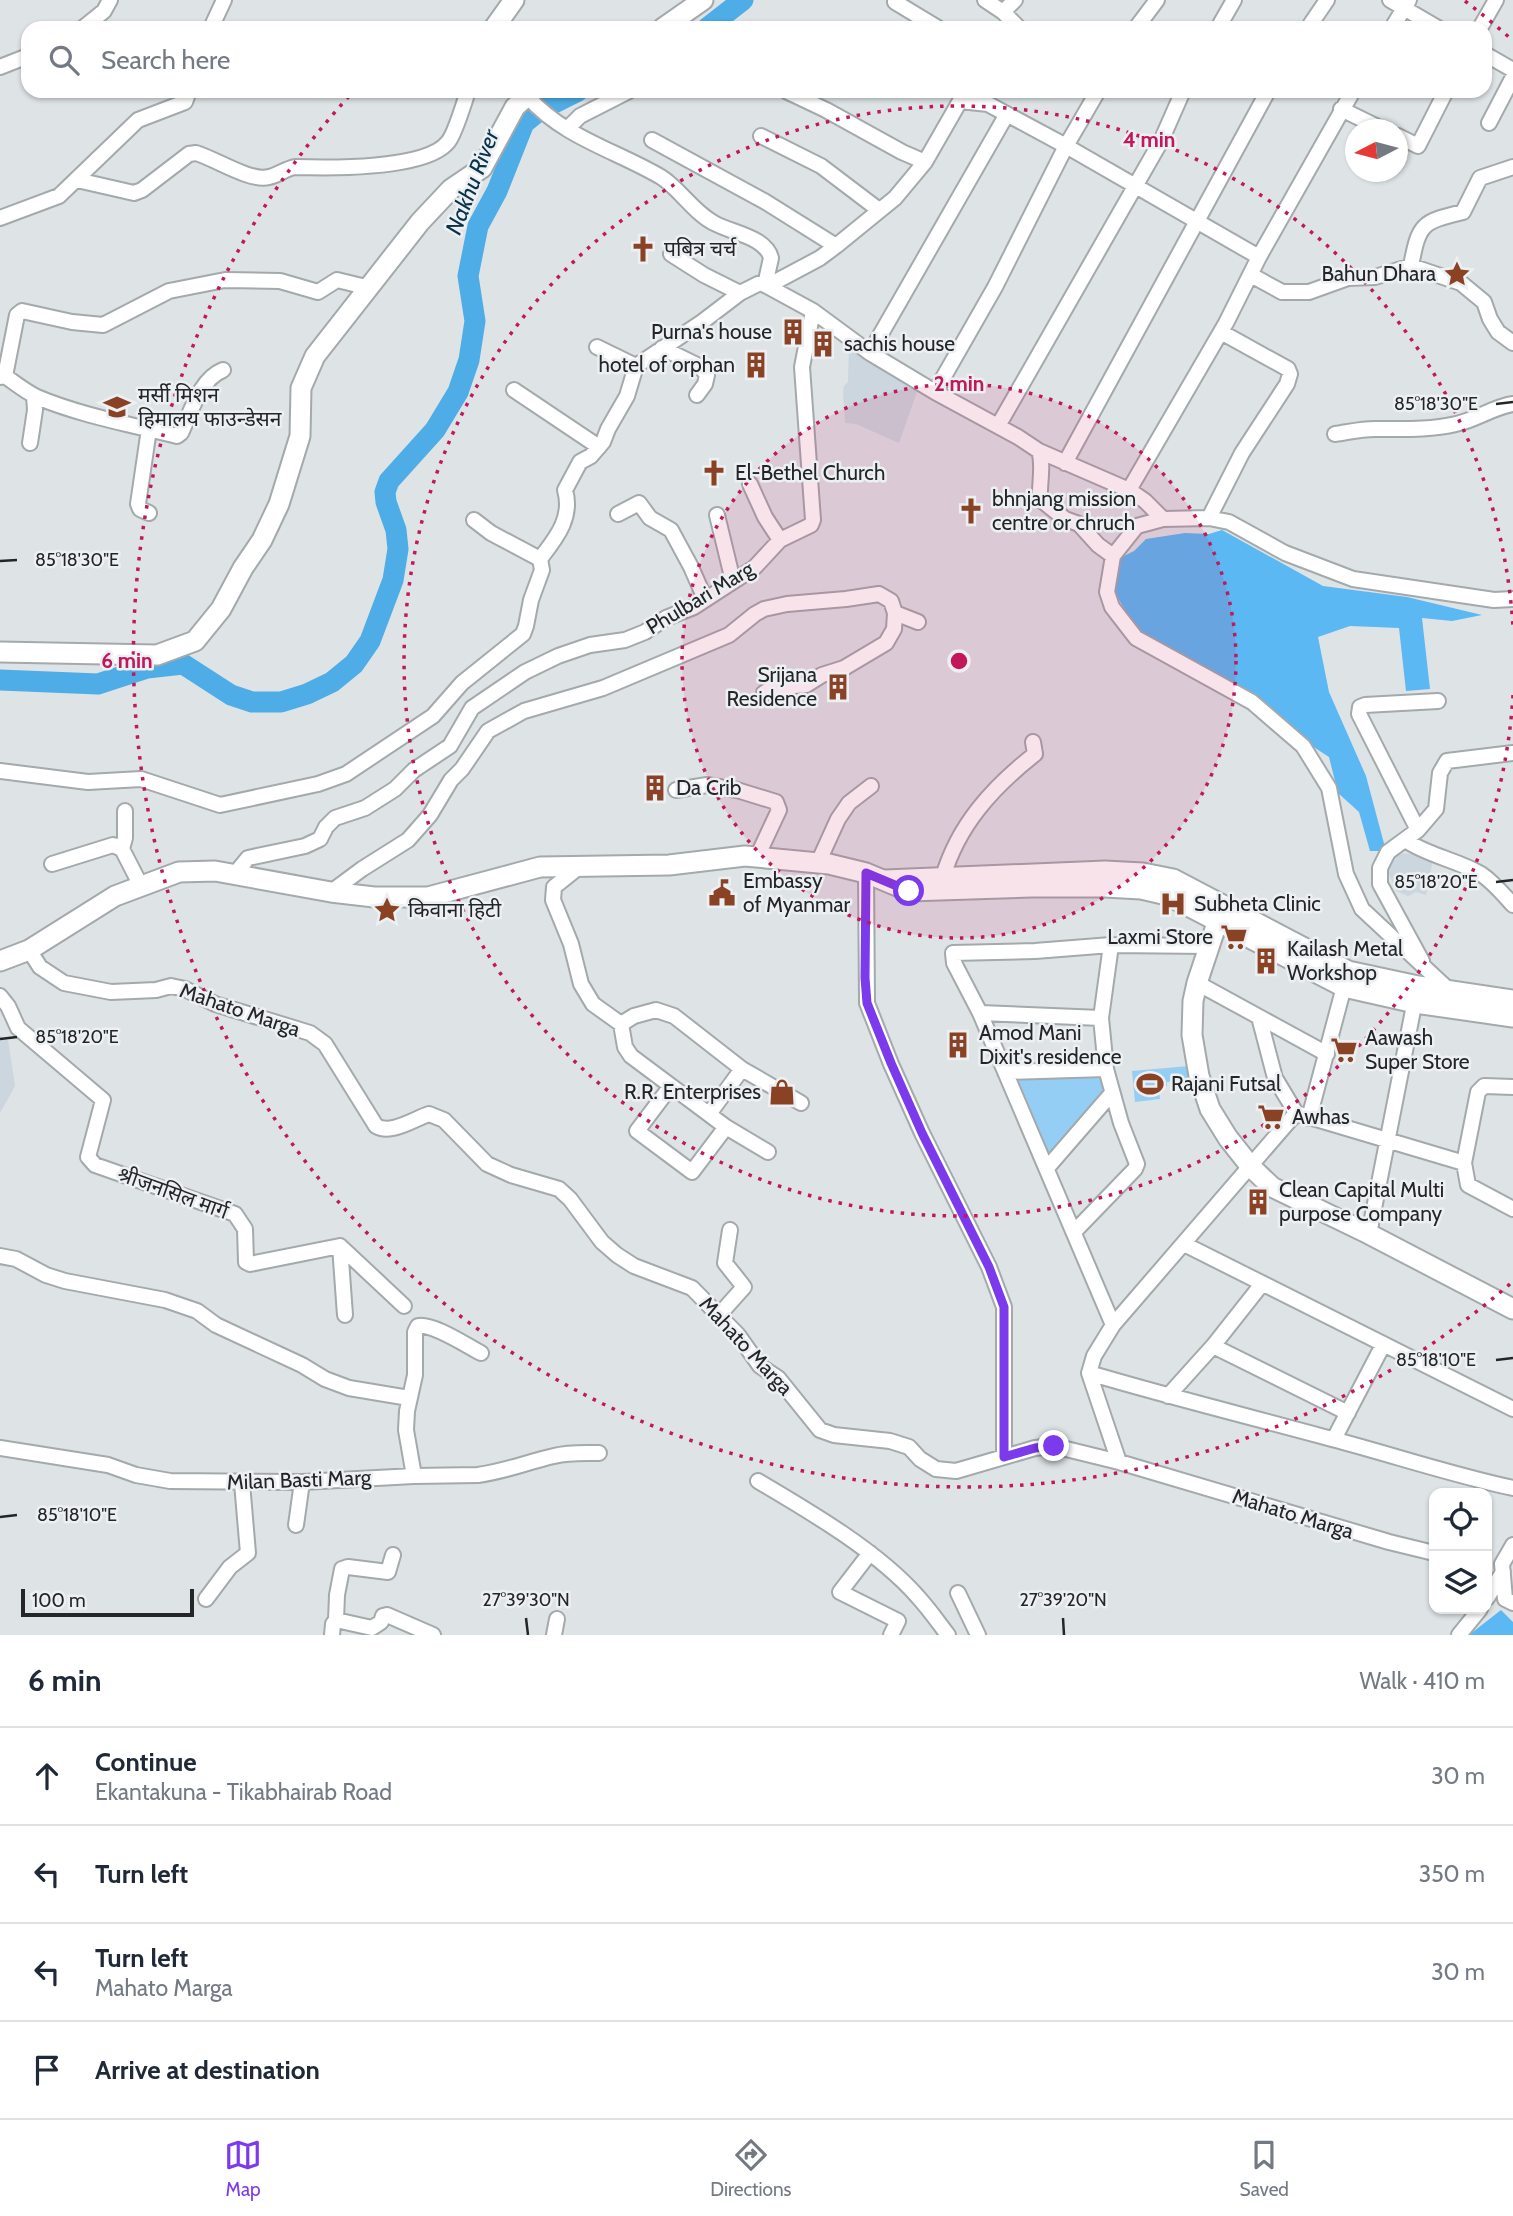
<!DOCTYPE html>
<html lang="en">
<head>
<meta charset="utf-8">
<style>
	:root { --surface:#fff; --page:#f6f6f7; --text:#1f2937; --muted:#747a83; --line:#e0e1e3; --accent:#7c3aed }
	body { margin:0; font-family:Cabin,"Noto Sans Devanagari",sans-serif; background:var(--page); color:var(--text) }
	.controls { position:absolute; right:21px; bottom:21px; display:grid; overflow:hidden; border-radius:14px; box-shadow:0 2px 5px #0004 }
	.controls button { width:63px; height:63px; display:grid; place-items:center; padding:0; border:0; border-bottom:2px solid var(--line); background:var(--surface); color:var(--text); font:35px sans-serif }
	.compass { position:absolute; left:1345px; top:119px; width:63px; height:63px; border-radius:50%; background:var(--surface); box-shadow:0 2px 5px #0004; rotate:264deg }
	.scale { position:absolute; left:21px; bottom:18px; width:173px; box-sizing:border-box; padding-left:7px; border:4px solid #242527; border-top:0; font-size:19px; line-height:24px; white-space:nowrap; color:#242527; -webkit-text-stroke:5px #ecf0f3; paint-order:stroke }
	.stop { position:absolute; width:21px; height:21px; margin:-16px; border:5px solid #7c3aed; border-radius:50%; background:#fff }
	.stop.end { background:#7c3aed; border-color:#fff; box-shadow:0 2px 7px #0008 }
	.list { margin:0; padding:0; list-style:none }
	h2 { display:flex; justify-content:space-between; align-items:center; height:91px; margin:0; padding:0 28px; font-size:30px }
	h2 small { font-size:23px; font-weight:400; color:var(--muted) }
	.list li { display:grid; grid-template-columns:46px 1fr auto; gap:21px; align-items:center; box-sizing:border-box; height:98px; padding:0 28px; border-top:2px solid var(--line) }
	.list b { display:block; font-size:26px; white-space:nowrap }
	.list p { margin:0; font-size:23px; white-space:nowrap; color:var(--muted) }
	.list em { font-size:23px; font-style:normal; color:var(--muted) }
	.icon { flex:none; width:38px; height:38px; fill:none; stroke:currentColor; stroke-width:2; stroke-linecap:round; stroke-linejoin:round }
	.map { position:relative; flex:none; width:1513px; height:1635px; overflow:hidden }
	.search { position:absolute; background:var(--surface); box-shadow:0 2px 5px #0004; left:21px; right:21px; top:21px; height:77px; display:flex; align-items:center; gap:18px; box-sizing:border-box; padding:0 24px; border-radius:21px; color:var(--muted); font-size:26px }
	.sheet { height:483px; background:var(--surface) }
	nav { display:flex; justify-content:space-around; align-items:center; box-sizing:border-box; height:98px; border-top:2px solid var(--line); background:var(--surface); font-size:19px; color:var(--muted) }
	nav a { display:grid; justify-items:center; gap:4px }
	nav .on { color:var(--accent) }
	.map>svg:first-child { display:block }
	.built { fill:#ccd6de }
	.green { fill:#95cef4 }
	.forest { fill:#5bb8f3 }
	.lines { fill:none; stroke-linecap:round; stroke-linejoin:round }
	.river { stroke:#4eace6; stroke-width:21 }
	.street-casing { stroke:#a4a9ac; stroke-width:18 }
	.secondary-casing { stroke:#a4a9ac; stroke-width:23 }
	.street { stroke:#fff; stroke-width:14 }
	.secondary { stroke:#fff; stroke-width:19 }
	.route { stroke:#7c3aed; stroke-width:9 }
	.ticks { fill:none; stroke:#242527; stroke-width:2.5 }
	.ring { fill:none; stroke:#c2185b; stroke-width:3.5; stroke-dasharray:3.5 7 }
	.labels { text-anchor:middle; stroke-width:5; stroke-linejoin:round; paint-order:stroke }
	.poi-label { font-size:21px; fill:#242527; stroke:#ecf0f3; text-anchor:start }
	.street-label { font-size:21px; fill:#242527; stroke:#ecf0f3 }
	.water-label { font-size:23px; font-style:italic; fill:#083249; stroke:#ecf0f3 }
	.ticks-label { font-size:18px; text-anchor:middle; fill:#242527; stroke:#ecf0f3; stroke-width:5; stroke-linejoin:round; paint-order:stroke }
	.centre { fill:#c2185b; stroke:#ecf0f3; stroke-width:3.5 }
	.ring-label { font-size:21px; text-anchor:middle; font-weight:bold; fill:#c2185b; stroke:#ecf0f3; stroke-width:5; stroke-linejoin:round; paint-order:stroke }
</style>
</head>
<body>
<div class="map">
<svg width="1513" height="1635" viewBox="0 0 1513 1635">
	<rect width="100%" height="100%" fill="#dee3e6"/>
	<path class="built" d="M849,346L918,389L899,443L856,424L845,423L843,392L844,386L848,382Z
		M1391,853L1415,854L1433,860L1426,895L1416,892L1408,896L1396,891L1386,866Z
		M0,1036L8,1040L15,1086L0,1113Z"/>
	<path class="green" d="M1189,1066L1190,1080L1167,1082V1086L1159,1087L1160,1099L1135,1102L1132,1071Z
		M1098,1075L1104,1081L1101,1098L1052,1155L1047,1154L1018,1084L1019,1078Z"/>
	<path class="forest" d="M1222,530L1323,586L1407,597L1482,615L1452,621L1422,618L1430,689L1406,691L1399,628L1350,626L1318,637L1329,692L1366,776L1386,851H1370L1359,812L1338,793L1329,757L1139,634L1112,588L1116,560L1134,551L1146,539L1185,533L1209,534Z
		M1501,1610L1513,1622V1635H1469Z"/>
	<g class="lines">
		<path class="river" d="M707,28L743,0
			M0,680L98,684L147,668L183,664L231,695L252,702H281L307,694L332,682L354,664L370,641L393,580L398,549L396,530L386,502L385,492L389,481L435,430L458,392L469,360L475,321L468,276L478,226L497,191L524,123L540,110L578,91"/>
		<g class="street-casing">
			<path id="street" d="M985,0L1003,12L1019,28
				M1390,0L1438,28
				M895,2L938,28
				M1003,12L1015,0
				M83,28L104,11L110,0
				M211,28L224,0
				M1136,28L1157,0
				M1218,28L1234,0
				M1308,28L1327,0
				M1392,28L1409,0
				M1480,28L1496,0
				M1485,54L1513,70
				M0,67L28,56
				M786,91L826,110L902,152L925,162
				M528,97C563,137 617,151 661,177C679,188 693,212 714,223C732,233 766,237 771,258L765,285L813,311L870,353L935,392L1018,437L1039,451L1129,490L1145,501L1163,519L1209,518L1229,522L1285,553L1353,579L1494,600L1513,599
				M960,101L988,104L1066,146L1259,257
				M1341,109L1384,130
				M1489,123L1513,77
				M567,129L580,116L629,91
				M761,136L821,166L879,210
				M1398,136L1418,146L1446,91
				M652,140L764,201L836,246
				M77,180L134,193L142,190L189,154L196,153C216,159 250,182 269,177C278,175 285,169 295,167C328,168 426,170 448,142C455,134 464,103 468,91
				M0,218L59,196L138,120L185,102L189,91
				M671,254L704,275L740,293
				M1411,266C1419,223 1422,222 1463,212L1480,178L1513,167
				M1251,275L1282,292H1309L1348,278L1375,277L1411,266L1461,283L1484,302L1490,319L1498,332L1513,343
				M597,347L636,366
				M662,348L701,367L707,375L705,384L697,395
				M870,353L1007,114
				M5,376C15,383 26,392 37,397C79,415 133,425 177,436L181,433C191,412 200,379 223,370
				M0,377L5,376L17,315L22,311L72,322L103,325L169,291L225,280L280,281L318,292L337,280L370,288
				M514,390L599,447
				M935,392L995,287L1066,146L1098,91
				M998,426L1161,141L1183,91
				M1335,434C1349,432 1364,428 1379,429C1405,429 1430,430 1456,424C1476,420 1493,407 1513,404
				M30,443L35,410L34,396
				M1039,451C1044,465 1039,484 1040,499L1065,519L1079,524L1098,545L1113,556
				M1065,463L1268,91
				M750,484L765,517L780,540
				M1129,490L1226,323L1259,257L1353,91
				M149,513L140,509L138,504L149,429
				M618,514L639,503L650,518L671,530L691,567L705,599
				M717,515L733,581
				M1209,518L1242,453L1287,384L1290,374L1288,369L1221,332
				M1163,519L1137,526L1113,556L1107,592L1112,607L1136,638L1252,702L1303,746L1329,788L1346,874L1362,909L1449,990
				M474,520L491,533L540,559
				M764,693L772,688L806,685L822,675L844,668L886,643L894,629L895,613
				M0,771L88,782L141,779L220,805L318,784L346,774L433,716L462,683L523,634L526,626L531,600L542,570L540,559C556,538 573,518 565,490L580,462L591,456L603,442L608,429L627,396L636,366L702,322L740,293L758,284L775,282L820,258L836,246L895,198L925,162L960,101L975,91
				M676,790L707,785L737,790L776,802L779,810L757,857
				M1418,830L1436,809L1440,773L1447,761L1513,753
				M1405,840C1429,856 1457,860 1481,874C1493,882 1503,894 1513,905
				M122,849L125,838V811
				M818,863L838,819L849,803L871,786
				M52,864L113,845L122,849L141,886
				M579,867L554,887L553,900L571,944L581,984L593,1004L621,1024L625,1047L631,1056L726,1127L768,1152
				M866,873L867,1003L891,1064L922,1133L989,1267L1004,1307V1457
				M235,874L248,858L305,846L320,839L326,827L335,818L365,808L395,789L414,770L450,746L472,708L525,672L558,656L590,645L625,640L645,632L666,618L694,607L754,568L780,540L811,525L813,520L802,367L813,311
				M943,877C958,825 993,787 1035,754L1033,742
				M331,892L362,869L408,840L430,815L451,780L462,769L488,731L524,711L603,688L729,635L755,614L764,609L787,604L846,599L879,594L891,601L895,613L918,622
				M29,950L40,967L64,983L111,992L156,990L171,986L185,989L215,1004L310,1033L325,1044L376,1126C391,1135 414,1119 429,1114L444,1120L487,1164L511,1175L559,1189L570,1199L602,1242L617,1255L634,1266L692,1288L738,1335L760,1366L778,1378L820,1430L834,1435L890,1441L909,1447L920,1459L936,1469L956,1471L1035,1448L1054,1446L1119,1462L1389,1542L1434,1553
				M1422,961L1380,884V868L1388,852L1418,830L1359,714L1360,707L1365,705L1438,701
				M1197,983L1327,1054
				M0,996L8,1006L18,1028L103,1100L88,1157L95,1165L235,1214L245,1229L246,1262L250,1264L340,1246L404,1306
				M980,1013L1101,1018
				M1259,1017L1275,1078L1296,1113L1464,1163
				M621,1024L634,1016L656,1010L674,1016L742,1069L801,1103
				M1005,1072L1106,1069
				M671,1086L637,1131L692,1172L726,1127
				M1513,1087L1484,1086L1478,1092L1464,1163L1468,1185L1513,1209
				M709,1114L742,1069
				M1309,1118L1346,979
				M1047,1168L1112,1093
				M1074,1232L1135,1169L1137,1164L1121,1123L1106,1069L1101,1018L1111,945
				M1369,1234L1416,995
				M1184,1244L1513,1409
				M340,1246L345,1315
				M0,1256L16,1259L46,1275L65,1281L165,1300L197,1311L216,1325L302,1365L325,1379L349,1388L409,1398
				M719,1315L744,1287L725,1263L730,1230
				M1113,1325L980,1013L954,963L953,953L1035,951L1111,945L1208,946
				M1213,1346L1348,1413
				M1089,1373C1170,1397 1251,1417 1332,1439C1393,1455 1452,1475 1513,1488
				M1168,1396L1213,1346L1262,1284
				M1334,1439L1383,1345
				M0,1448L108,1465L136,1475L170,1481L302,1482L414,1476L478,1475C507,1471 527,1462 554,1456C569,1452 584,1453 599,1453
				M1119,1462L1089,1373L1094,1356L1113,1325L1296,1113
				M414,1476L406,1430L407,1411L415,1375V1332L418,1326C433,1323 467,1346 481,1353
				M758,1481C809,1511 879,1552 918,1597C929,1609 938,1622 948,1635
				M296,1525L302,1482
				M870,1553L840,1592L898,1621L891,1635
				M1502,1564L1505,1599L1513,1603
				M1502,1564L1513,1545
				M958,1593L978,1635
				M1487,1598L1503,1572
				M206,1599L230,1567L248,1553L242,1483
				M336,1620L337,1595L342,1569L348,1567L388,1572L393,1555
				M332,1635L333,1624L336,1620L372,1628L381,1622L383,1616L387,1615L433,1635
				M554,1635L557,1619
				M1459,1635L1480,1609"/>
		</g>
		<g class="secondary-casing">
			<path id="secondary" d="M494,28L514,0
				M663,28L703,0
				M0,652L157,655L195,641L221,609L243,568L262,540L279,504L300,436L301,388L315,356L420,222L451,189L482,168L515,107L533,91
				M885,880L1105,871L1143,873L1173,879L1348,971L1418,986L1513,1000
				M1222,908L1197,983L1193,1001L1192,1035L1199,1076L1210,1109L1228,1138L1251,1167L1272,1187L1369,1234L1513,1309
				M0,961L29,950L115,896L179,872L215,871L331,892L374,897H428L540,867L669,865L745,856L829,864L866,873L909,891L1031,887H1105L1141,889L1167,895L1344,987L1415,1003L1513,1017"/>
		</g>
		<use href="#street" class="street"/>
		<use href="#secondary" class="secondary"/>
	</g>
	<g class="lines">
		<path class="route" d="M909,891L866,873L865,978L867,1003L891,1063L922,1133L989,1267L1004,1307V1457L1035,1448L1054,1446"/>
	</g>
	<path class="ticks" d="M1496,404L1513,402M0,561L17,560M1496,882L1513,880M0,1039L17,1037M1496,1360L1513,1358M0,1517L17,1515M526,1618L528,1635M1063,1618L1064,1635"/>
	<circle cx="959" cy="661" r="277" fill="#c2185b" fill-opacity=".12"/>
	<g class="ring">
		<circle cx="959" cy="661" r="277"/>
		<path d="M1513 695A555 555 0 1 1 1513 627"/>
		<path d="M1510 1284A832 832 0 0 1 351 94M1465 1A832 832 0 0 1 1510 38"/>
	</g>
	<defs>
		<g id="church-bare" transform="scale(2.1)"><path d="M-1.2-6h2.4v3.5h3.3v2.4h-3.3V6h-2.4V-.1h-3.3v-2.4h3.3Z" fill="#8a4224" stroke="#ecf0f3" stroke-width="2.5" paint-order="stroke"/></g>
		<g id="sight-bare" transform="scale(2.1)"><path d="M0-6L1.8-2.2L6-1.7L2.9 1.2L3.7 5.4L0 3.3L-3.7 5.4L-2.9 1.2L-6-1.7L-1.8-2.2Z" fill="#8a4224" stroke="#ecf0f3" stroke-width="2.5" paint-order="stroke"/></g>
		<g id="building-bare" transform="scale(2.1)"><path d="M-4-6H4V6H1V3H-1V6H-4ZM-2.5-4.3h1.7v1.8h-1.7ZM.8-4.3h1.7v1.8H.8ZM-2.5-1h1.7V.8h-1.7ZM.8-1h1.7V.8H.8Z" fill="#8a4224" stroke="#ecf0f3" stroke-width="2.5" paint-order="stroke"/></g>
		<g id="school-bare" transform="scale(2.1)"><path d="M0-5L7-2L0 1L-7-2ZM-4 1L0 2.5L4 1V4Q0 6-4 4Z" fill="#8a4224" stroke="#ecf0f3" stroke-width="2.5" paint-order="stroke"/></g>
		<g id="civic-bare" transform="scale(2.1)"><path d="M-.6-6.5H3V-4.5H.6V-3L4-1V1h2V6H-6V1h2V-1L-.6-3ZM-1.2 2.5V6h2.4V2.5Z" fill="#8a4224" stroke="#ecf0f3" stroke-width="2.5" paint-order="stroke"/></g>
		<g id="hospital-bare" transform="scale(2.1)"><path d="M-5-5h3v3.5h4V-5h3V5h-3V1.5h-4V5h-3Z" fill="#8a4224" stroke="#ecf0f3" stroke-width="2.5" paint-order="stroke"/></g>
		<g id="supermarket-bare" transform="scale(2.1)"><path d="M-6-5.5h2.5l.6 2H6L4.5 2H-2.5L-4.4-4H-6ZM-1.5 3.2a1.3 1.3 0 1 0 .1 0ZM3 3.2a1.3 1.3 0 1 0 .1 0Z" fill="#8a4224" stroke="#ecf0f3" stroke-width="2.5" paint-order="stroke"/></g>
		<g id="stadium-bare" transform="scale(2.1)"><path d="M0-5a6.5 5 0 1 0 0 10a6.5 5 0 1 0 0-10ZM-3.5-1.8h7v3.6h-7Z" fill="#8a4224" stroke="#ecf0f3" stroke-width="2.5" paint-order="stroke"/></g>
		<g id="shop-bare" transform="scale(2.1)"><path d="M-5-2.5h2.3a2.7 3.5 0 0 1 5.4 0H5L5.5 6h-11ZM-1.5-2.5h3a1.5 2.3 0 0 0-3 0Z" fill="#8a4224" stroke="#ecf0f3" stroke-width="2.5" paint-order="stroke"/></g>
	</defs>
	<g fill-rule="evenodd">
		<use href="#church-bare" x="643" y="249"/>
		<use href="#sight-bare" x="1457" y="274"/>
		<use href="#building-bare" x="793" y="332"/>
		<use href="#building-bare" x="823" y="344"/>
		<use href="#building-bare" x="756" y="365"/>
		<use href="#school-bare" x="117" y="407"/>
		<use href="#church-bare" x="714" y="473"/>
		<use href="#church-bare" x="971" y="511"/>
		<use href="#building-bare" x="838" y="687"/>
		<use href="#building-bare" x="655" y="788"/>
		<use href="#civic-bare" x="722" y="893"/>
		<use href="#hospital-bare" x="1173" y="904"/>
		<use href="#sight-bare" x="387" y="910"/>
		<use href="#supermarket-bare" x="1234" y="937"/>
		<use href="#building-bare" x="1266" y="961"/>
		<use href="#building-bare" x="958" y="1045"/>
		<use href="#supermarket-bare" x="1344" y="1050"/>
		<use href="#stadium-bare" x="1150" y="1084"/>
		<use href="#shop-bare" x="782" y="1092"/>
		<use href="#supermarket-bare" x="1271" y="1117"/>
		<use href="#building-bare" x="1258" y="1202"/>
	</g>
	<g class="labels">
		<g class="poi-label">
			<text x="664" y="256">पबित्र चर्च</text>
			<text x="1436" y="281" text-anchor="end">Bahun Dhara</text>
			<text x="772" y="339" text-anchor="end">Purna's house</text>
			<text x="844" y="351">sachis house</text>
			<text x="735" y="372" text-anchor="end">hotel of orphan</text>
			<text x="138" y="402">मर्सी मिशन<tspan x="138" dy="24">हिमालय फाउन्डेसन</tspan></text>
			<text x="735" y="480">El-Bethel Church</text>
			<text x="992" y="506">bhnjang mission<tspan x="992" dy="24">centre or chruch</tspan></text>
			<text x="817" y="682" text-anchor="end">Srijana<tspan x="817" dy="24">Residence</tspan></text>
			<text x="676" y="795">Da Crib</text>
			<text x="743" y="888">Embassy<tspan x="743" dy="24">of Myanmar</tspan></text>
			<text x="1194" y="911">Subheta Clinic</text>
			<text x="408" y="917">किवाना हिटी</text>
			<text x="1213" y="944" text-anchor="end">Laxmi Store</text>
			<text x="1287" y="956">Kailash Metal<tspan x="1287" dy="24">Workshop</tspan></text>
			<text x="979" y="1040">Amod Mani<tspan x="979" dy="24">Dixit's residence</tspan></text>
			<text x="1365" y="1045">Aawash<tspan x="1365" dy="24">Super Store</tspan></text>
			<text x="1171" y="1091">Rajani Futsal</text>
			<text x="761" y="1099" text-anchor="end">R.R. Enterprises</text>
			<text x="1292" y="1124">Awhas</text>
			<text x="1279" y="1197">Clean Capital Multi<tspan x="1279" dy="24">purpose Company</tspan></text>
		</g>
		<g class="street-label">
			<text transform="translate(700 598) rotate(-31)" y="7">Phulbari Marg</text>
			<text transform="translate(240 1010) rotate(19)" y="7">Mahato Marga</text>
			<text transform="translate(173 1193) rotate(20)" y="7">श्रीजनसिल मार्ग</text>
			<text transform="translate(746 1346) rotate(47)" y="7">Mahato Marga</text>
			<text transform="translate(299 1480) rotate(-2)" y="7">Milan Basti Marg</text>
			<text transform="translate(1293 1514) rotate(17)" y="7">Mahato Marga</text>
		</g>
		<g class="water-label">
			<text transform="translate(472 182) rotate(-69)" y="8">Nakhu River</text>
		</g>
	</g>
	<g class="ticks-label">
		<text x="1436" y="410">85°18'30"E</text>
		<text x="77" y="566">85°18'30"E</text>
		<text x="1436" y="888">85°18'20"E</text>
		<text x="77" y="1043">85°18'20"E</text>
		<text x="1436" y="1366">85°18'10"E</text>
		<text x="77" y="1521">85°18'10"E</text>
		<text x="526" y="1606">27°39'30"N</text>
		<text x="1063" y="1606">27°39'20"N</text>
	</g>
	<circle cx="959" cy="661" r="10" class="centre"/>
	<g class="ring-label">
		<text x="1149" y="147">4 min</text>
		<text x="959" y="391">2 min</text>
		<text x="127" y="668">6 min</text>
	</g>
</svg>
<div class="controls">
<button><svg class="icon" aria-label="locate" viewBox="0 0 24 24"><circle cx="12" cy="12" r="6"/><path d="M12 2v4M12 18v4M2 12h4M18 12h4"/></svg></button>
<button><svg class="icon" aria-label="layers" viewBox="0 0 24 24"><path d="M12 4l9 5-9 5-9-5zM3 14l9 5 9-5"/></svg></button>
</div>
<svg class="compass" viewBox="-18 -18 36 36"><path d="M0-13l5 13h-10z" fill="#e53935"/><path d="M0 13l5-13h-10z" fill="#747a83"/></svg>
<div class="scale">100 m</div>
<div class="stop" style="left:909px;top:891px"></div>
<div class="stop end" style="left:1054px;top:1446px"></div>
<div class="search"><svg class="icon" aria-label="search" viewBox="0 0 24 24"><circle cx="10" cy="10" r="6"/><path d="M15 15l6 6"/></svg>Search here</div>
</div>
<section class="sheet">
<h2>6 min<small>Walk · 410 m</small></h2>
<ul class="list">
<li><svg class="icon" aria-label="ahead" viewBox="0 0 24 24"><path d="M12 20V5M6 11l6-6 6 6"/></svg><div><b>Continue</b><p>Ekantakuna - Tikabhairab Road</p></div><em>30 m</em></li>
<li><svg class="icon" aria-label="left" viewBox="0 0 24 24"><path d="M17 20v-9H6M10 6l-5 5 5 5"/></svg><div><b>Turn left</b></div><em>350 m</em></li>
<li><svg class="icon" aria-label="left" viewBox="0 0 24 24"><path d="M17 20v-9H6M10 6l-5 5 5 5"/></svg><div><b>Turn left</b><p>Mahato Marga</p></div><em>30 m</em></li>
<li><svg class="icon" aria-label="arrive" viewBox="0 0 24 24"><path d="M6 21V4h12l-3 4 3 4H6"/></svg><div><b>Arrive at destination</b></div></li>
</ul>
</section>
<nav>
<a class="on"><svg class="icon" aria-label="map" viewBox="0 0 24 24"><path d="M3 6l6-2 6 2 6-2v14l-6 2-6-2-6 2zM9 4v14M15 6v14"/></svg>Map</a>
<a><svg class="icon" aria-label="directions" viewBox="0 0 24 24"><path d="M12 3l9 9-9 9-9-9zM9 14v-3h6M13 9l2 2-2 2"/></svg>Directions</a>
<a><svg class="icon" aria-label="saved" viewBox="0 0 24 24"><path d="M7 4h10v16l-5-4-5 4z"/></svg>Saved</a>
</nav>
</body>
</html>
